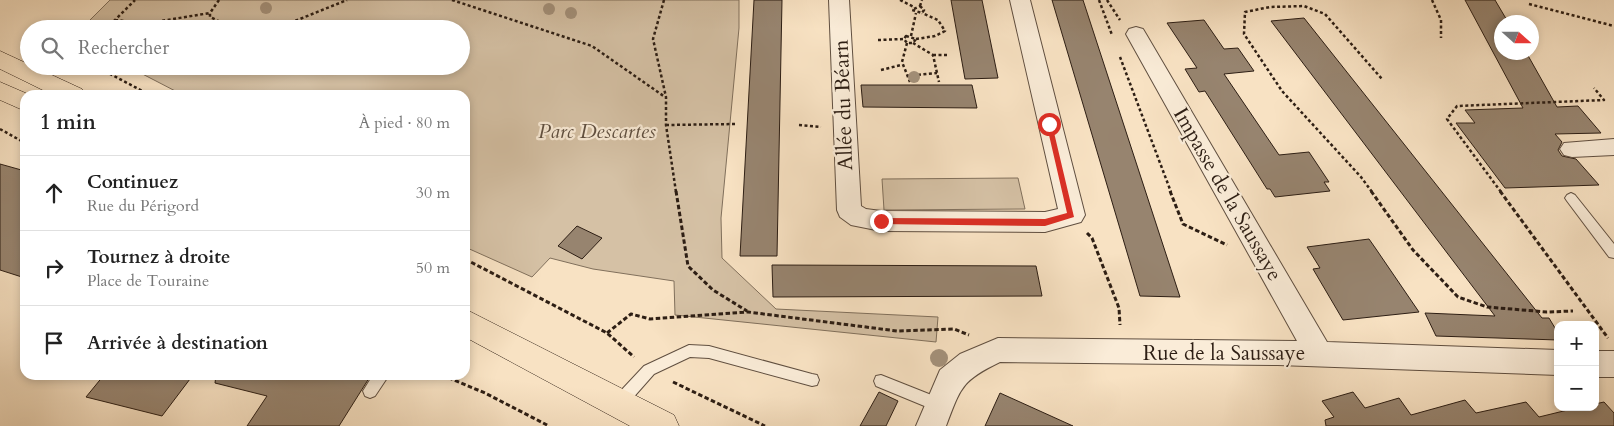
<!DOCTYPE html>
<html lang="fr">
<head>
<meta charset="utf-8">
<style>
	:root { --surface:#fff; --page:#f2f2f2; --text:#222; --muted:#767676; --line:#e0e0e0 }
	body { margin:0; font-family:Cardo,serif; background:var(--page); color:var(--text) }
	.controls { position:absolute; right:15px; bottom:15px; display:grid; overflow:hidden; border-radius:10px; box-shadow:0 2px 8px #0003 }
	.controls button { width:45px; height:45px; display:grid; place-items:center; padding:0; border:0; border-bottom:1px solid var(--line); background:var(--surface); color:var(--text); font:25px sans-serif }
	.compass { position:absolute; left:1494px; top:15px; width:45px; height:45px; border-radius:50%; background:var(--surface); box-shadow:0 2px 8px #0003; rotate:111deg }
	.stop { position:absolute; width:15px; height:15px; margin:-11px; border:4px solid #d93025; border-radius:50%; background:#fff }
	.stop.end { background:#d93025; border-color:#fff; box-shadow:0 1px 5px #0008 }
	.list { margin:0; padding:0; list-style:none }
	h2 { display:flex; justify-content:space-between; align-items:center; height:65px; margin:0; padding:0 20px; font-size:21px }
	h2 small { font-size:16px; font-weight:400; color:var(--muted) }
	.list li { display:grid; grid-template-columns:32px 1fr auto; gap:15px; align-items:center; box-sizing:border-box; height:75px; padding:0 20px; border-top:1px solid var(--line) }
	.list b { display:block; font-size:19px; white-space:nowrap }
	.list p { margin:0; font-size:16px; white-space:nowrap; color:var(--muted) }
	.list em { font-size:16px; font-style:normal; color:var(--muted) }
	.icon { flex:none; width:28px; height:28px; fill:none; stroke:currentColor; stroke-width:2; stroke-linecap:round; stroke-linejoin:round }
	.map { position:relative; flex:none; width:1614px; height:426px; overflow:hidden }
	.search { position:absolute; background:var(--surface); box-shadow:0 2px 8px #0003; left:20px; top:20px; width:450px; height:55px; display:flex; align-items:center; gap:12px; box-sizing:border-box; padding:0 18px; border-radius:28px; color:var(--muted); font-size:19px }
	.panel { position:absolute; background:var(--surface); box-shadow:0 2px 8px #0003; left:20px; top:90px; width:450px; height:290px; border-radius:15px }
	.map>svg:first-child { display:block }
	.green { fill:#d5c1a5; stroke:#81705c }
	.building { fill:#97846f; stroke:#2d1e14 }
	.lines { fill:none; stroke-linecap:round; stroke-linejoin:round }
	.lane-casing { stroke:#604f40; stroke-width:2 }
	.street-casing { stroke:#604f40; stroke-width:2 }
	.primary-casing { stroke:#2d1e14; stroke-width:1 }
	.path-far1 { stroke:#2d1e14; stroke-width:2.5; stroke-dasharray:3 2.5; stroke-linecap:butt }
	.path { stroke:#2d1e14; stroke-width:3; stroke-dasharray:4.5 2.5; stroke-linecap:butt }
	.lane { fill:#faecd8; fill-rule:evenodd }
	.street { fill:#faecd8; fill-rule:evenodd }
	.primary { fill:#f8e2c3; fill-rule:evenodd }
	.tree { fill:#a4917b }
	.route { fill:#d93025 }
	.labels { text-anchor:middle; stroke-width:4.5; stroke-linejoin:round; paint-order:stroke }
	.street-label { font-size:21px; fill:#2d1e14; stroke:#faecd8 }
	.park-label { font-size:21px; font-style:italic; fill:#5f4f40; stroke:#faecd8 }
</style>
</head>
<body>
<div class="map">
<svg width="1614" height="426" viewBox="0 0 1614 426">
	<rect width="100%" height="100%" fill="#f8e2c3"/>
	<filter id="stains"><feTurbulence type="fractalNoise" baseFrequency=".004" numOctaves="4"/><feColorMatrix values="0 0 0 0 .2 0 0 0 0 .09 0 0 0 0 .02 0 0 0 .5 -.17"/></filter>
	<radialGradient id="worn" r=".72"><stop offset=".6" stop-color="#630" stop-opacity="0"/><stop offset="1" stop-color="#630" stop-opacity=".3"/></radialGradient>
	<path class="green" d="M110,0H739V28L721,218L722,258L776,309L938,317L936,342L675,315L674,281L593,269L550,258L532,277L465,247V95H183L127,66H461V29H81Z
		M1018,178L1025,209L884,210L882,179Z"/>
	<path class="building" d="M754,0H782L777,256H740Z
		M951,0H982L998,78L965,79Z
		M1052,0H1083L1180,297L1140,296Z
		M1465,0H1495L1508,22H1502V52H1526L1557,107L1578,106L1601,133L1555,134L1562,142L1558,150L1562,156L1576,159L1599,185L1505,188L1456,123H1475L1465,110L1523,108Z
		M1304,18L1542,318H1549L1558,333V340L1436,336L1425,313L1495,316L1271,21Z
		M1204,20L1224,49L1238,48L1254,71L1224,74L1279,155L1309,152L1329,182H1324L1330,191L1275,197L1270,189H1267L1212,102L1205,91L1199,92L1185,69L1197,68L1167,23Z
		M861,85H972L977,108L863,107Z
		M0,164L25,171V278L0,270Z
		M577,226L602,238L582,259L558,246Z
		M1369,239L1376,249L1419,312L1343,320L1313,269L1320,268L1307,247Z
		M772,265L1036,266L1042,296L773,297Z
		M104,375H139L190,379L162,416L86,397Z
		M216,375H371L339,426H247L267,396L215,383Z
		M879,392L898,401L886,426H860Z
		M1353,392L1365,408L1399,398L1411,415L1465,400L1476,413L1526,402L1539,417L1580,407H1595V404L1604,402L1614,413V426H1326L1325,420L1334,417L1322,401Z
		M1000,393L1073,426H985Z"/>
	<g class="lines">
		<g class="lane-casing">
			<path id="lane" d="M1571,193L1575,195L1614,244V258L1609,257L1567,201L1565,198L1567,195Z
				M689,345L709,346L812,374L817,375L819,380L817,385L812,386L709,358L690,357L654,374L624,408L619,410L614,408L612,403L614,398L644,366Z
				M373,375H389L375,396L370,398L365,396L363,391Z
				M881,375L944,400L946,405L944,410L939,412L876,386L874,381L876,376Z"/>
		</g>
		<g class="street-casing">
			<path id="street" d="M829,0H849L861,206L866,209L881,211L1045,212L1058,209L1010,0H1030L1085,215L1081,222L1045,232L881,231L851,225L840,217L837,210Z
				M1136,27L1143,29L1146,34L1327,342L1558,350V375L1278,365L1000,362C961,381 961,387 946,426H916L940,370L960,354L998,338L1297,341L1126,34L1129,29Z
				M1614,139V155L1572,157L1564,155L1560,149L1564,143Z
				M1595,351H1614V377H1595Z"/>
		</g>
		<g class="primary-casing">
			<path id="primary" d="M0,51L82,89L85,95H53L0,69Z
				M0,82L30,95H25V111L0,100Z
				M465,309L674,415L679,426H630L465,337Z"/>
		</g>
		<path class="path-far1" d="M219,0L210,13V17L227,25L244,29
			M452,0L592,46L665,97
			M664,0L653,39L666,97V125L676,192
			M900,0L914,7
			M1099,0L1112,35
			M1107,0L1120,20
			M1432,0L1441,20V38
			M1529,4L1614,26
			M920,6L924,10L922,13L912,10Z
			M920,6L922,0
			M115,20L124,21L130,26L210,13
			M106,29L135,0
			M275,29L347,0
			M906,36L916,39L913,43H907L904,39Z
			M911,36L916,13
			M916,39L935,36L945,31L938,20L922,13
			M878,40L904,39
			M907,43L902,62L910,82
			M913,43L933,55L939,82
			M933,55H949
			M1120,57L1171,192
			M95,66L150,95
			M881,70L901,65
			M907,76L937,73
			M666,125L736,124
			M799,125L821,127
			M0,129L25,143
			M1372,192L1361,177L1282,91L1244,34L1245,12L1270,7L1304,6L1325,14L1382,79
			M1501,192L1447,119L1457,106L1604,100L1594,88"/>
		<path class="path" d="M676,191L688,266L713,290L747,311
			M1170,191L1183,224L1227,245
			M1371,191L1413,250L1458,297L1487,307L1547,312L1573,311
			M1500,191L1608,338
			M1087,233L1092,238L1119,308L1120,325
			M465,259L607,333L634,357
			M607,333L631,314L650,319L748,312L897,331L954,329L969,335
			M442,375L485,393L549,426
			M673,382L765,426"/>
		<use href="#lane" class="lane"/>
		<use href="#street" class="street"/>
		<use href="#primary" class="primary"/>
	</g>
	<g class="tree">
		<circle cx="266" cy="8" r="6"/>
		<circle cx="549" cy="9" r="6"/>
		<circle cx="571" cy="13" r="6"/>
		<circle cx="914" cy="77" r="6"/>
		<circle cx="939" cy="358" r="9"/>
	</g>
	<path class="route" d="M1046,122L1052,124L1074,217L1045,226L878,224L877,221L881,218L1045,219L1067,213Z"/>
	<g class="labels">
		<g class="street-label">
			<text transform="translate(843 105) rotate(-92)" y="7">Allée du Béarn</text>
			<text transform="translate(1228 194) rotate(60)" y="7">Impasse de la Saussaye</text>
			<text x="1224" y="360">Rue de la Saussaye</text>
		</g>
		<g class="park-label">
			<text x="597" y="138">Parc Descartes</text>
		</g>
	</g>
	<rect width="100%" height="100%" filter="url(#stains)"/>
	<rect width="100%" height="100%" fill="url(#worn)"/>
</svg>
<div class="controls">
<button>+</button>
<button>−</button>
</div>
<svg class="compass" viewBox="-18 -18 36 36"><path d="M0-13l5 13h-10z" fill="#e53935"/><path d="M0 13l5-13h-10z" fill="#767676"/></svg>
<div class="stop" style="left:1049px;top:124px"></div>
<div class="stop end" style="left:881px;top:221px"></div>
<div class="search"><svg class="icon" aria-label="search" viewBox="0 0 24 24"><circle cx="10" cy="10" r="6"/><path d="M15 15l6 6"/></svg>Rechercher</div>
<section class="panel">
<h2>1 min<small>À pied · 80 m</small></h2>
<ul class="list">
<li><svg class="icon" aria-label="ahead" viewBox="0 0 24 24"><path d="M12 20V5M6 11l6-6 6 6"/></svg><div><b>Continuez</b><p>Rue du Périgord</p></div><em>30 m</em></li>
<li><svg class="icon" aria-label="right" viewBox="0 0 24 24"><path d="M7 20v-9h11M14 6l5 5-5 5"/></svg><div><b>Tournez à droite</b><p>Place de Touraine</p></div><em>50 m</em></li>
<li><svg class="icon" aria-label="arrive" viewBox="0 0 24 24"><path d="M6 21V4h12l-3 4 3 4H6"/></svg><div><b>Arrivée à destination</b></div></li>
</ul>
</section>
</div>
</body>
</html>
